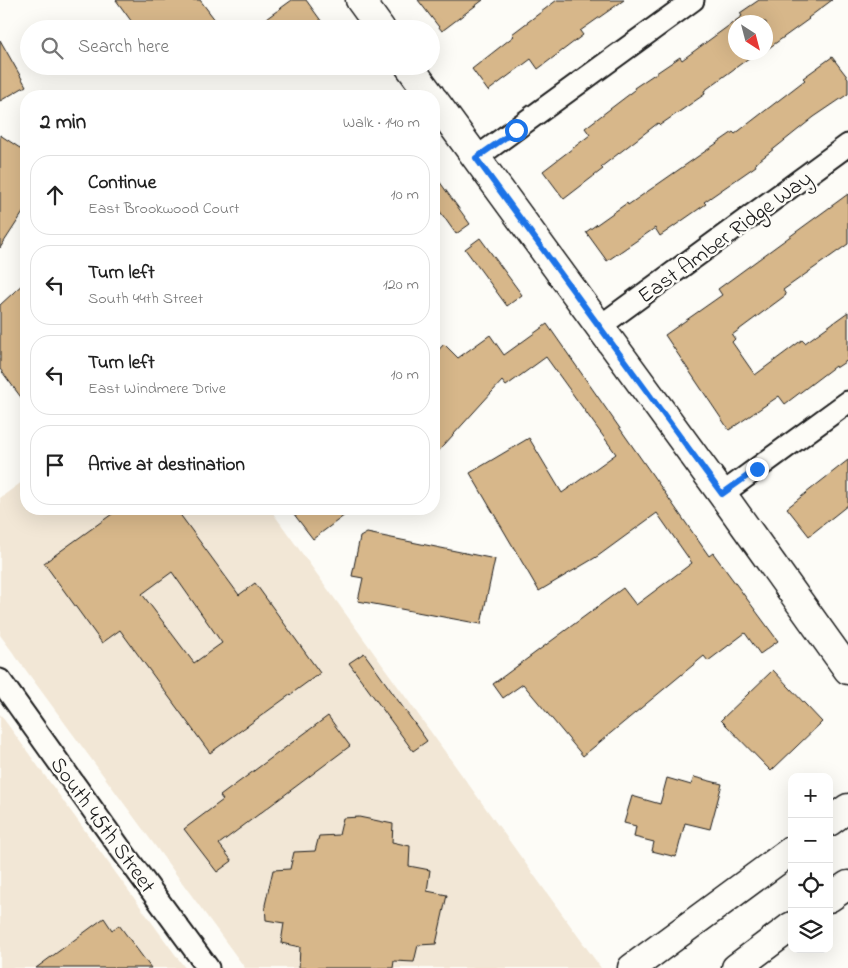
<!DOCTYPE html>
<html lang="en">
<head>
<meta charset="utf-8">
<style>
	:root { --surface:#fff; --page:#f6f6f6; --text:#222; --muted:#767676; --line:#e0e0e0 }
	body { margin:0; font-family:"Indie Flower",sans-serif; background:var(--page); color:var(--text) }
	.controls { position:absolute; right:15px; bottom:15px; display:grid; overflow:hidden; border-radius:10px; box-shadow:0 5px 20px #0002 }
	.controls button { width:45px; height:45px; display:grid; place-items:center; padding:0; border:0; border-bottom:1px solid var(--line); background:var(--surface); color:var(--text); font:25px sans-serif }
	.compass { position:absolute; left:728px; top:15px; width:45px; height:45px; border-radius:50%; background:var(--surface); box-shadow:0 5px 20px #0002; rotate:144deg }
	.stop { position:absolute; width:15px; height:15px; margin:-11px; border:4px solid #1a73e8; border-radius:50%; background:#fff }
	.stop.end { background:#1a73e8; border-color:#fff; box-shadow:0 1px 5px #0008 }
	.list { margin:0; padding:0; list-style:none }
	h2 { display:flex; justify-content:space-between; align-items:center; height:65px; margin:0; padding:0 20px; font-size:21px }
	h2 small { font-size:16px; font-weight:400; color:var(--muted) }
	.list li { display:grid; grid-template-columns:32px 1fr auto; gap:15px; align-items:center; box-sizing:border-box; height:80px; margin:0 10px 10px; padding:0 10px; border:1px solid var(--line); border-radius:20px }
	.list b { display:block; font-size:19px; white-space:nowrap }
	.list p { margin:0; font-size:16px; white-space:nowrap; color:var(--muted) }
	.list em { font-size:16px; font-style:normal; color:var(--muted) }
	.icon { flex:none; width:28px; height:28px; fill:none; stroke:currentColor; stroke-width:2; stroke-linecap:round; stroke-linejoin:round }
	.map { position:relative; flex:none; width:848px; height:968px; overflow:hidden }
	.search { position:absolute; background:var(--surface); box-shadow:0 5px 20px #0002; left:20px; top:20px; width:420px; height:55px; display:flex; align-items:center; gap:12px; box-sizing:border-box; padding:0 18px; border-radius:28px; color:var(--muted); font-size:19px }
	.panel { position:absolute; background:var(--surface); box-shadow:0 5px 20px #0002; left:20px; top:90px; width:420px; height:425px; border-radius:20px }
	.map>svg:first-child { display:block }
	.built { fill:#f2e7d6 }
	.building { fill:#d7b78a; stroke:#1c1c1c; fill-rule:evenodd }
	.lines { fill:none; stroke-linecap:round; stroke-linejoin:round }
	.street-casing { stroke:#1c1c1c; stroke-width:25 }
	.secondary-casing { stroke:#1c1c1c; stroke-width:31 }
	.street { stroke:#fdfcf7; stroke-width:21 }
	.secondary { stroke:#fdfcf7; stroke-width:28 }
	.route { stroke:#1a73e8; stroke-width:6 }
	.labels { text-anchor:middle; stroke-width:5; stroke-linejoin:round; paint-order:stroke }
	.street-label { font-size:22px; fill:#1c1c1c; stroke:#fdfcf7 }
</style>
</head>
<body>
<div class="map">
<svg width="848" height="968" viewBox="0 0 848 968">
	<rect width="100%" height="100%" fill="#fdfcf7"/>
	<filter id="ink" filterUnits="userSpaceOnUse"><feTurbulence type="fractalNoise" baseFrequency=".02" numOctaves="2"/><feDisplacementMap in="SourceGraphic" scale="10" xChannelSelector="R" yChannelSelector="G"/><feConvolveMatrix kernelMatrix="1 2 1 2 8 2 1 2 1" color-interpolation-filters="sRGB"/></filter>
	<g filter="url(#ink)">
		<path class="built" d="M26,479V509H270L601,968H245L0,635V498Z
			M0,714L185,968H0Z"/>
		<path class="building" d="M116,0H200L222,29H137Z
			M292,0H306L327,29H252Z
			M418,0H483L442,31Z
			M557,0H624L580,31L583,35L538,69L531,59L488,91L472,69L514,36L512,34Z
			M759,0H832L808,18L809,19L766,50V22H736V52H757L704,91L705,94L660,125L658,123L601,167L603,169L564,199L543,171L590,135L585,128L635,90L634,88L680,57L682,60L742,16L740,13Z
			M0,40L26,86L0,101Z
			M832,57L848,78V94L814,117L755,164L756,166L704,202L706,204L660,236L655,228L607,261L586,232L627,203L628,205L733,132L735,134L805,80L803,78Z
			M0,135L26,152V208L0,248Z
			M434,174L470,224L456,234L434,203Z
			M848,194V244L783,290L786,295L732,335L735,339L732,342L755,375L802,340L805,343L848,312V360L836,368L835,366L785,404L779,396L729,430L665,335L722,295L718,289Z
			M480,238L522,295L507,306L465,249Z
			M26,281V404L0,369V305Z
			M547,324L709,556L713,553L778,641L760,654L745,633L708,661L704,656L583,756L523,684L503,698L493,684L623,588L636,605L692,563L657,513L598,556L539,591L470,473L529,438L562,493L616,454L546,357L506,386L502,381L434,456V355L444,344L458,358L490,335L504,355Z
			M848,460V505L809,536L787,508Z
			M119,509H176L239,595L255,583L320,673L210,753L120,630L102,643L44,563ZM172,572L222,643L194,663L142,594Z
			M290,509H353L313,539Z
			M367,533L495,559L481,624L358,601L363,578L352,576L360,537Z
			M364,653L427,741L413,751L349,663Z
			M773,670L822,722L771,771L721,720Z
			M328,716L350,746L219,844L232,861L217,872L184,829L223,800L220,796Z
			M694,777L722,784L710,829L685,823L676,857L652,851L654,842L634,837L636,826L624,823L632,796L660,804L667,778L691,785Z
			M359,817L393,824L392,842L410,846L409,866L430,870L427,891L447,895L436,944L418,945L414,962L394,961L393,968H299L300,947L281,943L284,923L266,920L265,905L273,870L290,869L294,852L315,851L319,836L339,835L343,818Z
			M104,918L112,930L119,925L151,968H36Z"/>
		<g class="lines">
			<g class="street-casing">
				<path id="street" d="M476,158L693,0
					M599,327L848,145
					M722,494L848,402
					M0,680L120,848L208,968"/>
			</g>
			<g class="secondary-casing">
				<path id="secondary" d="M360,0L381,29
					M409,66L431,96
					M434,100L722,494L848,670
					M829,822L848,808
					M829,898L848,885
					M632,968L792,850
					M736,968L792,926"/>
			</g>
			<use href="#street" class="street"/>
			<use href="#secondary" class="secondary"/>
		</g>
	</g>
	<g class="lines" filter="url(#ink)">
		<path class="route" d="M516,130L476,158L722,494L757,469"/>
	</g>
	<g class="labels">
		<g class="street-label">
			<text transform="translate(724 236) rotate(-36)" y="8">East Amber Ridge Way</text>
			<text transform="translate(104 824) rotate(54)" y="8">South 45th Street</text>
		</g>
	</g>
</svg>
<div class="controls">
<button>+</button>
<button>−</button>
<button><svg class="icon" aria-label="locate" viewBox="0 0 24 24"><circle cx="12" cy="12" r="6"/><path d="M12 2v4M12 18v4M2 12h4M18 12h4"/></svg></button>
<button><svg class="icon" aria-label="layers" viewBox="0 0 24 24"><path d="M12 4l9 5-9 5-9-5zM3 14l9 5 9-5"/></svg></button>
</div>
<svg class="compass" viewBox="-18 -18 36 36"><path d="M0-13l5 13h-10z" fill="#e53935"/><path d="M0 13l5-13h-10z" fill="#767676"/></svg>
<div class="stop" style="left:516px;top:130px"></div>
<div class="stop end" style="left:757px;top:469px"></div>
<div class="search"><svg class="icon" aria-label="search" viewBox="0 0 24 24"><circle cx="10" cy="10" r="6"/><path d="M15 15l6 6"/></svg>Search here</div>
<section class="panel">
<h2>2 min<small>Walk · 140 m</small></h2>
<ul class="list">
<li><svg class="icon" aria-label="ahead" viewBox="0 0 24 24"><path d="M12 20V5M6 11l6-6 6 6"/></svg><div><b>Continue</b><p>East Brookwood Court</p></div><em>10 m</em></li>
<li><svg class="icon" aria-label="left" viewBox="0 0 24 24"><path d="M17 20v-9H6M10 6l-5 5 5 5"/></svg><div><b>Turn left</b><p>South 44th Street</p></div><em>120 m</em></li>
<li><svg class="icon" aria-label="left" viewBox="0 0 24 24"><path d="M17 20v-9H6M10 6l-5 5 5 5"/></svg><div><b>Turn left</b><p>East Windmere Drive</p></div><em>10 m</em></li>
<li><svg class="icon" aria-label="arrive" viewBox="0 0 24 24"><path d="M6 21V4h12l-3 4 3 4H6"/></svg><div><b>Arrive at destination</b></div></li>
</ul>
</section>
</div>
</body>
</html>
